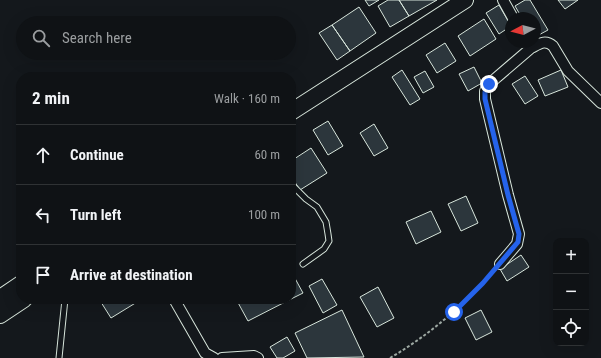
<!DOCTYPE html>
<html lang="en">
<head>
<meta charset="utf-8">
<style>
	:root { --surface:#0f1215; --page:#181b1e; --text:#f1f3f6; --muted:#9b9ea0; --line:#2f3234 }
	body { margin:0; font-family:"Roboto Condensed",sans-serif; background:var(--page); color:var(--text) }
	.controls { position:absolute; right:12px; bottom:12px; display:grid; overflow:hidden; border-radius:8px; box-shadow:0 4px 16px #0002 }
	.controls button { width:36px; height:36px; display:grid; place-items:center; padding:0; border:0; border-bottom:1px solid var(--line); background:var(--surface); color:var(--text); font:20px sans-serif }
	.compass { position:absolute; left:505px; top:12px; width:36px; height:36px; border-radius:50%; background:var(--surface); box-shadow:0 4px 16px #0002; rotate:263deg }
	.stop { position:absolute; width:12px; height:12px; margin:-9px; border:3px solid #2563eb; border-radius:50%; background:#fff }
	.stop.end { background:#2563eb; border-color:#fff; box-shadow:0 1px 4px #0008 }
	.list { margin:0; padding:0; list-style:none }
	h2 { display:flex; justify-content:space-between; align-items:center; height:52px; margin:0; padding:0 16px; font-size:17px }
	h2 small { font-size:13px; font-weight:400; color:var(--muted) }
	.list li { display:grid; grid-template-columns:26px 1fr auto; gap:12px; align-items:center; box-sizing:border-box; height:60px; padding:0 16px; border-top:1px solid var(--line) }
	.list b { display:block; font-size:15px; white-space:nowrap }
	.list em { font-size:13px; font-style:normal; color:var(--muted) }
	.icon { flex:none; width:22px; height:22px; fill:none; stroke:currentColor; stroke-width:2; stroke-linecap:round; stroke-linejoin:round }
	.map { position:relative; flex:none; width:601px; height:358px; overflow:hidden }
	.search { position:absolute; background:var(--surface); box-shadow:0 4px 16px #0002; left:16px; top:16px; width:280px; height:44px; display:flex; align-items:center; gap:10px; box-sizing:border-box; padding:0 14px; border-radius:22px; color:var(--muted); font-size:15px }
	.panel { position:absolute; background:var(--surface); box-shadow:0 4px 16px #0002; left:16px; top:72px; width:280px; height:232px; border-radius:16px }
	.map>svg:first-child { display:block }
	.building { fill:#2c363c; stroke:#d8e6dc }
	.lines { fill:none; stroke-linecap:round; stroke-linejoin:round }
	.service-casing { stroke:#d8e6dc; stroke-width:7 }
	.minor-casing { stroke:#d8e6dc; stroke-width:12 }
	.trunk-casing { stroke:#d8e6dc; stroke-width:18 }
	.path { stroke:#9da8a2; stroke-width:2; stroke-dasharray:3 2; stroke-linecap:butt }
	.service { stroke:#14181c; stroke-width:5 }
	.minor { stroke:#14181c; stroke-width:10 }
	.trunk { stroke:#14181c; stroke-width:16 }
	.route { stroke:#2563eb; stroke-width:5 }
</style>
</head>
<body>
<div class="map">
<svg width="601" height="358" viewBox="0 0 601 358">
	<rect width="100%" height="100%" fill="#14181c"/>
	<path class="building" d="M365,0H379L369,6Z
		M388,0H399L409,16L390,27L378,6Z
		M399,0H437L409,16Z
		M525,0H530L548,30L535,37V18H522L515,6Z
		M558,0H578L565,9Z
		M499,5L511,26L499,34L486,13Z
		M359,7L376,33L350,51L332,25Z
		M484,19L496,39L470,56L458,36Z
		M332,25L350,51L337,60L319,33Z
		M445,43L456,61L437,73L426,55Z
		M474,67L482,83L468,91L459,74Z
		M402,70L420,99L410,105L392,77Z
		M561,70L568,87L545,96L538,80Z
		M425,71L434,87L423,93L414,77Z
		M525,76L538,96L525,104L512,84Z
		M328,121L343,146L328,155L313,130Z
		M374,124L388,148L374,156L360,133Z
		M311,148L327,173L300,190L291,176V161Z
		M466,196L478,223L461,231L448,204Z
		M431,211L441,232L416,244L406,222Z
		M521,255L529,267L507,281L500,269Z
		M291,271L303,293L291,299Z
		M322,279L337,305L323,313L309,286Z
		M378,287L394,318L377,327L360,297Z
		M99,299H142L111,318Z
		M236,299H291L248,321Z
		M342,310L364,357L307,358L295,333Z
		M481,310L492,332L476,340L465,318Z
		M287,337L295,351L283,358H277L270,347Z"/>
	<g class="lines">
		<g class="service-casing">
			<path id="service" d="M291,184L306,199L317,207L326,222L328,234L329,241L324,249L303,264
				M59,358L65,299"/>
		</g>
		<g class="minor-casing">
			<path id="minor" d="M503,0L513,18
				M531,48C539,44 545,39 553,46L568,71L601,103
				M500,264L517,244L519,234L508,195L485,99V91L489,84L531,48L527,42
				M174,299L205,353L214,358
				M222,358L254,356L258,358"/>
		</g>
		<g class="trunk-casing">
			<path id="trunk" d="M291,112L465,0
				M0,298L21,284
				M0,315L24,299"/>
		</g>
		<path class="path" d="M390,358C429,335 463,306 493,272"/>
		<use href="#service" class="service"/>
		<use href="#minor" class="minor"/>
		<use href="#trunk" class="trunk"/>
	</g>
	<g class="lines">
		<path class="route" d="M454,312L483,283L518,242L519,234L508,195L485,99V92L489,84"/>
	</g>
</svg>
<div class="controls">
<button>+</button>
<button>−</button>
<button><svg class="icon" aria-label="locate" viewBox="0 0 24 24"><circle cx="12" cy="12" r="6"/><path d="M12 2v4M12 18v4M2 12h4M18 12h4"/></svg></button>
</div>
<svg class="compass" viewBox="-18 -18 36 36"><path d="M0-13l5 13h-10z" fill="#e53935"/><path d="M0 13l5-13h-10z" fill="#9b9ea0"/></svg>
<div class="stop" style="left:454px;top:312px"></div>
<div class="stop end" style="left:489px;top:84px"></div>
<div class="search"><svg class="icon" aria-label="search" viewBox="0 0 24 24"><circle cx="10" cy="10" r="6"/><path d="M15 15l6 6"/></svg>Search here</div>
<section class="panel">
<h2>2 min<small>Walk · 160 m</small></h2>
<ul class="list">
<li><svg class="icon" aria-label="ahead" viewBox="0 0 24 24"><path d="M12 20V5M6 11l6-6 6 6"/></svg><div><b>Continue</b></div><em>60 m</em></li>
<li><svg class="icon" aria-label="left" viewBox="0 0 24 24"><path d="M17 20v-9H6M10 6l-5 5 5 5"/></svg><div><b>Turn left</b></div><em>100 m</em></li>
<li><svg class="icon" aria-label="arrive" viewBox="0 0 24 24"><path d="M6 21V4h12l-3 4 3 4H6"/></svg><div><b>Arrive at destination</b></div></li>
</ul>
</section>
</div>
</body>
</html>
